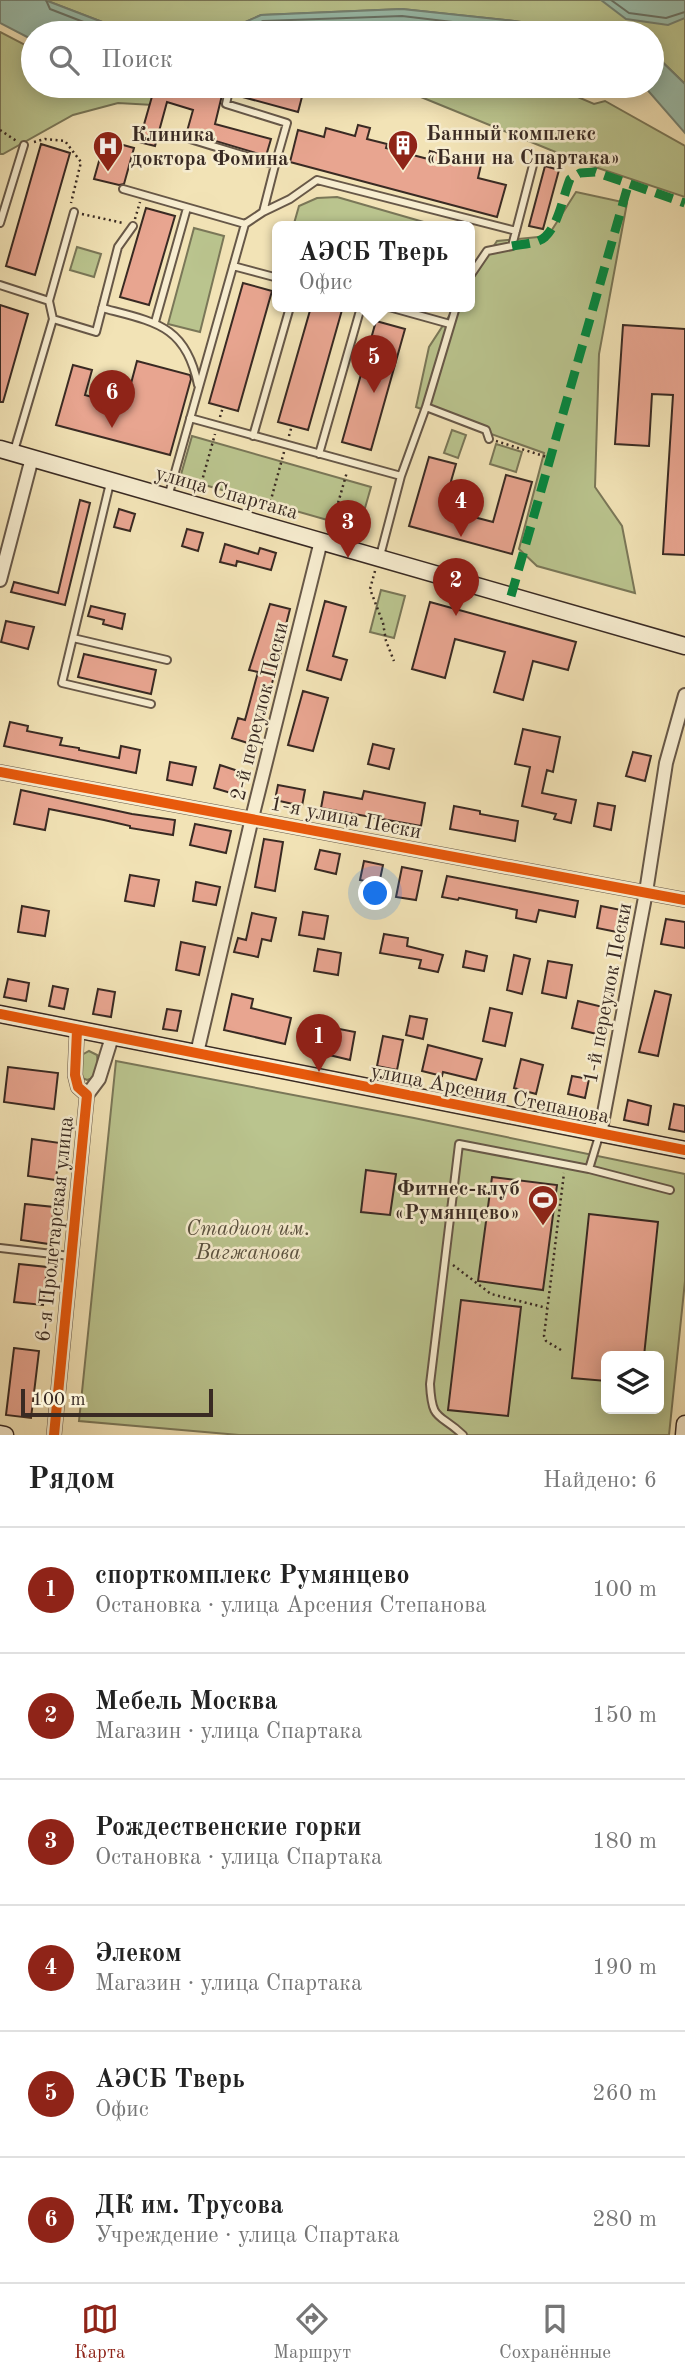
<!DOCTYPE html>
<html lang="ru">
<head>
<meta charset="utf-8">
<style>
	:root { --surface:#fff; --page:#f2f2f2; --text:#222; --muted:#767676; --line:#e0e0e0; --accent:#8f2418 }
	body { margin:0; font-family:"Old Standard TT",serif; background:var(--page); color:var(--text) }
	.controls { position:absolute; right:21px; bottom:21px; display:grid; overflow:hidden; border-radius:10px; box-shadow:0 4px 18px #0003 }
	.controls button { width:63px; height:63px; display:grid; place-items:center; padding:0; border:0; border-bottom:2px solid var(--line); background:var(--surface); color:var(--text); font:35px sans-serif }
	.scale { position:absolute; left:21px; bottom:18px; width:192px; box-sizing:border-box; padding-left:7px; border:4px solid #392a23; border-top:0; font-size:19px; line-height:24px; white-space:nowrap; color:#392a23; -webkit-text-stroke:5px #f7edd0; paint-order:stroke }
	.you { position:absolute; left:376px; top:894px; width:24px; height:24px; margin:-18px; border:5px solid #fff; border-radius:50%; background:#1a73e8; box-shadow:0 0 0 10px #1a73e833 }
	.badge { display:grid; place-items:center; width:46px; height:46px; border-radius:50%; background:var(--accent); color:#fff; font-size:23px; font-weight:700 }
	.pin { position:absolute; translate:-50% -58px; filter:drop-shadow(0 2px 4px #0008) }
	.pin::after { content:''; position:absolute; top:37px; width:24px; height:21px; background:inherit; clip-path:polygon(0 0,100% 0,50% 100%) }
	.popup { position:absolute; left:272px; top:221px; width:203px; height:91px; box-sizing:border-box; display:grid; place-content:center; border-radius:10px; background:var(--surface); filter:drop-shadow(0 2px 5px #0005); font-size:23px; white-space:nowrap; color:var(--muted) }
	.popup b { font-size:26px; color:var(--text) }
	.popup::after { content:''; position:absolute; left:50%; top:100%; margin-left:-14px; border:14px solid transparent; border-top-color:var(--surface) }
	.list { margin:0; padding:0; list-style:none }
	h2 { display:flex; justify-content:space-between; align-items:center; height:91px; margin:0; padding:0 28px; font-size:30px }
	h2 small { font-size:23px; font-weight:400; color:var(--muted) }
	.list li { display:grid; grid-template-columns:46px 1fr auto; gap:21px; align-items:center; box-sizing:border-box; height:126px; padding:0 28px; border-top:2px solid var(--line) }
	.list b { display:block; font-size:26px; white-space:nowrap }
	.list p { margin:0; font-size:23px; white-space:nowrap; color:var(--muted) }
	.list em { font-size:23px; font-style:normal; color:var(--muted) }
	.icon { flex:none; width:38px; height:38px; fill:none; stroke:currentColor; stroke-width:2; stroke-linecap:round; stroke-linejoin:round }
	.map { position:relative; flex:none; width:685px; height:1435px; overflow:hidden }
	.search { position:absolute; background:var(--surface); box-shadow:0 4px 18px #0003; left:21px; right:21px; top:21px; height:77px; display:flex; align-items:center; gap:18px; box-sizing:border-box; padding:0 24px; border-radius:38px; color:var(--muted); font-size:26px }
	.sheet { height:847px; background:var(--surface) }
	nav { display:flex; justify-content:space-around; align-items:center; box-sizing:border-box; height:98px; border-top:2px solid var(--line); background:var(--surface); font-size:19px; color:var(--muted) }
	nav a { display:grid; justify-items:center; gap:4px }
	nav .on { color:var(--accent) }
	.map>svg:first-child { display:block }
	.green { fill:#bac48e; stroke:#7a7758; stroke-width:2; fill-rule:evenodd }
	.water { fill:#9bbeac; stroke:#748375; stroke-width:2 }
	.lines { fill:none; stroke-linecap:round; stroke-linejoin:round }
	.shore { stroke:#6a7468; stroke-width:2 }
	.building { fill:#e8a590; stroke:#392a23; stroke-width:2 }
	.lane-casing { stroke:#675848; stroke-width:10 }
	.street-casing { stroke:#675848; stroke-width:16 }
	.secondary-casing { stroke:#392a23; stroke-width:19 }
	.path { stroke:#392a23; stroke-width:2.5; stroke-dasharray:2 3.5; stroke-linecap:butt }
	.lane { stroke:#f7edd0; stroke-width:6 }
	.street { stroke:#f7edd0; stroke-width:12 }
	.secondary { stroke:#f7edd0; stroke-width:16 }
	.quiet { stroke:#00873e; stroke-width:9; stroke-dasharray:18 9; stroke-linecap:butt }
	.cycleway-casing { stroke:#f7edd0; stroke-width:15 }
	.cycleway { stroke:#e8590c; stroke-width:10 }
	.labels { text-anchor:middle; stroke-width:5; stroke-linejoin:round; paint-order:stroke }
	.poi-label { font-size:21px; font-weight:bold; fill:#392a23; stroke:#f7edd0; text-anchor:start }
	.street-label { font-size:21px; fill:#392a23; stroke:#f7edd0 }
	.park-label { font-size:21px; font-style:italic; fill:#59503e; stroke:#f7edd0 }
</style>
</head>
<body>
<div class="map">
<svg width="685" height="1435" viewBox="0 0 685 1435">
	<rect width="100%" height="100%" fill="#f2e3b6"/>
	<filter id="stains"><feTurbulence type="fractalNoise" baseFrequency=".00286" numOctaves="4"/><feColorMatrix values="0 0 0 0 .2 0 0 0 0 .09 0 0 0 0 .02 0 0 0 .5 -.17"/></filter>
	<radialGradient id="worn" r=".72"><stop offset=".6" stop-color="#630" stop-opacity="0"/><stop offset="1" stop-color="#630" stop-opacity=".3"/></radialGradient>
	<path class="green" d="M45,0H685V84L652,52V33H598L514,21L402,9L261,15L241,24L178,33H131Z
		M0,32L33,49V86H148L158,88L153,105L118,103L73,115L3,154H0Z
		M394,86H552L594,104L605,101L685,146V197L580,162Z
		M576,192L627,203L599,354L595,487L622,526L635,593L537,566L519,549L544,453L416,407L429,347L455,307H470V283L497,241L548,236Z
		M337,197L441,227H293L299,206L317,198Z
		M194,228L224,236L200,332L168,324Z
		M77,247L101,254L94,277L70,270Z
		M452,430L466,435L458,458L444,453Z
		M192,436L371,487L359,529L180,478Z
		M496,444L522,452L516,472L490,464Z
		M381,590L405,596L394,638L370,632Z
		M89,1051L97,1055L98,1067L93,1078L87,1080L80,1077V1056Z
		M116,1061L414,1118L685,1174V1281L669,1435H239L79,1421ZM606,1356H659V1409H606Z"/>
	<path class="water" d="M0,0H45L131,33H33V40L0,23Z
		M601,0H685V18L668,25L626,19Z
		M402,9L514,21L598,33H178L241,24L261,15Z
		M652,52L685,84V133L644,86H652Z"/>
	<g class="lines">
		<path class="shore" d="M46,0L50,9L112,33
			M611,0L629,13L666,18L685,12
			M226,33L243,31L263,21L402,16L546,33
			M258,33L265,30L402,25L481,33"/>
	</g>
	<path class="building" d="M155,86H168L197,94L199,86L223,91L215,124L271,139L266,156L192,134L186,135L193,110L167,102L155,146L139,142Z
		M242,86H275L303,93L298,112L239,96Z
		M358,125L370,128L367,139L387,144L386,148L428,159L430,151L481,165L478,178L506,185L497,217L290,162L298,130L324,137L326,128L355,136Z
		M105,140L134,148L124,184L119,185L94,179Z
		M41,144L70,153L35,275L6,266Z
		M545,166L559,170L543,229L529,226Z
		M146,208L175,216L149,305L120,297Z
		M243,283L272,291L238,411L209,403Z
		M0,305L28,314L3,402H0Z
		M311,307H333L342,310L308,430L278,422Z
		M376,321L405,329L371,450L342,442Z
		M623,325L685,329V555L663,554L673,395L652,394L649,446L615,444Z
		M137,361L190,375L191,379L170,455L56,425L73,365L92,370L85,395L125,406Z
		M429,457L456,464L443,509L493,522L506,475L532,482L512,554L409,526Z
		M80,500L90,503L65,605L11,592L14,582L58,593Z
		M119,509L135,514L130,531L114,527Z
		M187,529L203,533L198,551L182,546Z
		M225,544L258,554L260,548L276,553L271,570L237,561L236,566L220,562Z
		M325,601L346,607L333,656L347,660L341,680L307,670Z
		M430,602L576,642L568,670L533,661L523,700L494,692L505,652L455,639L445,678L412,669Z
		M270,604L290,609L280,648L282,649L254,745L232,738L238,718L245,720L258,672L249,670Z
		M91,606L125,614L122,629L103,624L104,620L88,616Z
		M6,621L34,627L28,649L1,642Z
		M84,654L156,670L151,694L78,677Z
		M303,691L328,698L313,751L288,745Z
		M10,722L28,726L27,731L62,738L60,745L79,748V750L119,758L121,746L140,750L136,773L4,746Z
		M523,729L560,737L553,772L547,770L542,793L576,800L571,823L554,819L556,814L522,806L530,767L515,764Z
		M373,744L394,749L389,769L368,764Z
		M633,752L651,756L645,781L626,776Z
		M170,762L196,767L192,785L167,780Z
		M220,765L247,774L241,796L214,788Z
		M278,785L305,790L302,806L275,800Z
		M21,790L132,814L175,820L173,835L130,828V826L104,820L49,809L45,830L14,824Z
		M364,791L425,803L421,826L321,808L324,792L362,799Z
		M598,803L615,806L611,830L594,826Z
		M454,806L480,811V814L518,821L515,841L450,829Z
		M195,824L231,831L226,853L190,845Z
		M264,839L283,842L275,891L255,887Z
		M320,850L340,854L336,874L315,869Z
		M364,861L383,865L379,884L360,880Z
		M402,867L422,871L416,900L396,897Z
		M130,875L159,880L154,906L125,901Z
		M447,876L578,901L575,917L539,910L536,922L516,918L517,910L459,898L458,900L442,897Z
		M196,882L220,887L216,905L193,901Z
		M22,906L49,911L45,936L18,932Z
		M601,906L626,911L622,933L597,928Z
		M303,912L328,916L324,939L299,935Z
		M252,913L276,918L271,941L262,939L258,957L234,952L238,938L246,940Z
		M666,919L685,922V948L661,944Z
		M384,934L408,938L407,946L443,955L438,972L419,968L421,960L380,953Z
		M181,942L205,947L199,975L176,970Z
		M318,949L341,953L338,975L314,971Z
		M466,951L487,956L484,971L463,967Z
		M514,955L530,959L522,994L507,990Z
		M548,961L572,965L566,998L542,993Z
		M8,979L29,983L26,1001L4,997Z
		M53,986L68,989L64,1009L49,1006Z
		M98,989L115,992L111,1017L93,1014Z
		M655,991L671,995L658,1056L639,1052Z
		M232,994L253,999L251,1008L291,1018L285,1044L224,1030Z
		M578,1001L607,1008L601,1035L572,1028Z
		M490,1008L512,1013L505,1046L483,1041Z
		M167,1009L181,1011L177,1031L163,1029Z
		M410,1016L427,1019L423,1039L406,1035Z
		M311,1020L330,1025L329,1027L355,1032L350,1060L304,1049Z
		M383,1036L403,1040L397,1070L377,1066Z
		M428,1045L482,1059L476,1080L443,1072L442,1076L422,1071Z
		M521,1059L543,1065L536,1094L514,1088Z
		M8,1067L58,1073L54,1109L4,1102Z
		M572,1076L589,1079L585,1098L568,1094Z
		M628,1100L651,1106L648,1125L624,1120Z
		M674,1104L685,1106V1132L669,1129Z
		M32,1139L60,1143L56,1180L28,1176Z
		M366,1170L396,1174L390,1215L361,1212Z
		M492,1177L557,1185L543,1290L478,1281Z
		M25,1204L54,1207L49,1244L21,1240Z
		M589,1214L658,1222L644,1356H606V1381L572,1378Z
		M19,1264L47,1267L43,1305L14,1302Z
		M461,1300L521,1307L508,1416L448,1410Z
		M14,1348L39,1351L31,1418L6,1415Z"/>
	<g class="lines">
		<g class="lane-casing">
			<path id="lane" d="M230,86L226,104L287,123L275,165
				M190,139L275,165L263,212L245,224
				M123,189L245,224L168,497
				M74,212L49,301L53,319L96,332L118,247L133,226
				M263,212L290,199L317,180L516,231
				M0,223L24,145
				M233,266L278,278
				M470,276L487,251L512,246L533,165
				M0,285L49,301
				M389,307L450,324
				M102,308C155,322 186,325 198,385
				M155,322L187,208
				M426,407L486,430L489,439
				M190,418L401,476
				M253,436L290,307
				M14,451L53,319
				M319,454L361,307
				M110,483L62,683L151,704
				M380,556L401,476L426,407L456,307
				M73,638L167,660
				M589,1169L670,1190
				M0,1248L70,1256
				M463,1435C439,1412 432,1423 430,1384L459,1144L589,1169L599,1136"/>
		</g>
		<g class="street-casing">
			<path id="street" d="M0,580L32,458
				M0,772L685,900
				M197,1053L252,818L321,541
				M87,1095L99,1079L112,1037
				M600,1134L646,892L666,763L685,695
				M54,1435L87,1095L78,1087L75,1075L77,1030"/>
		</g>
		<g class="secondary-casing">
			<path id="secondary" d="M0,449L685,646
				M0,1014L685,1150
				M0,1434L5,1435
				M684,1435L685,1424"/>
		</g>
		<path class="path" d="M0,130L18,142
			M34,142L45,139L65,141L81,162L71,203
			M82,214L123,223
			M135,219L140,202
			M220,417L223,407
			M289,436L292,425
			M496,441L550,458
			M200,488L215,434
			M269,507L284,452
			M332,524L347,472
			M375,571L370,589L383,623L386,641L394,661
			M453,1265L491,1294L547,1308
			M561,1350L546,1341L544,1336L564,1173"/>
		<use href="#lane" class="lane"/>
		<use href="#street" class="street"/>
		<use href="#secondary" class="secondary"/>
		<path class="quiet" d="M512,246C522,244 537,244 545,237C559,224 563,196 570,179L580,173L595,172L685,203
			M511,596L629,182"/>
		<g class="cycleway-casing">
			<path id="cycleway" d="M0,772L685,900
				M0,1014L685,1150
				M54,1435L87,1095L78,1087L75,1075L77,1030"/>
		</g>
		<use href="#cycleway" class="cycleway"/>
	</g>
	<defs>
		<g id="building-pin" transform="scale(1.575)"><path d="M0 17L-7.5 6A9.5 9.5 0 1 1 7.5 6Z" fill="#8f2418" stroke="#f7edd0"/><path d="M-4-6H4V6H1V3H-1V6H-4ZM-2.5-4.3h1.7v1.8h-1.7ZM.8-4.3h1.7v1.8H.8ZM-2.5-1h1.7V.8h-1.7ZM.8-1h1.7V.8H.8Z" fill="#fff"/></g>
		<g id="hospital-pin" transform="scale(1.575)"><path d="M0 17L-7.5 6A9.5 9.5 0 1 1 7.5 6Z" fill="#8f2418" stroke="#f7edd0"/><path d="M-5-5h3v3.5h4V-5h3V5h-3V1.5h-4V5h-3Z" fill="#fff"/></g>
		<g id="stadium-pin" transform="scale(1.575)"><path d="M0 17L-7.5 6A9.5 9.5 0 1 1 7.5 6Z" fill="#8f2418" stroke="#f7edd0"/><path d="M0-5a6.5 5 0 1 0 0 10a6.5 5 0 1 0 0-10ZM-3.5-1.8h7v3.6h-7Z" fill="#fff"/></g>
	</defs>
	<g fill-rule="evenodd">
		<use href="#building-pin" x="403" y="145"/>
		<use href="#hospital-pin" x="108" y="146"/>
		<use href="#stadium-pin" x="543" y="1200"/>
	</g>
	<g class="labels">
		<g class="poi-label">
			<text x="426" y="140">Банный комплекс<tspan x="426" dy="24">«Бани на Спартака»</tspan></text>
			<text x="131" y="141">Клиника<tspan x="131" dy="24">доктора Фомина</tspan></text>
			<text x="520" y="1195" text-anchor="end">Фитнес-клуб<tspan x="520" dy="24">«Румянцево»</tspan></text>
		</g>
		<g class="street-label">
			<text transform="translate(227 492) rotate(16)" y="7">улица Спартака</text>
			<text transform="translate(259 711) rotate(-76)" y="7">2-й переулок Пески</text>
			<text transform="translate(346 817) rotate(11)" y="7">1-я улица Пески</text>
			<text transform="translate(607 993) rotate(-79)" y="7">1-й переулок Пески</text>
			<text transform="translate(490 1093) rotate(11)" y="7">улица Арсения Степанова</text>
			<text transform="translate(54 1229) rotate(-84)" y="7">6-я Пролетарская улица</text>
		</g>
		<g class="park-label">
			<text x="248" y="1235">Стадион им.<tspan x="248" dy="24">Вагжанова</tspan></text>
		</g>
	</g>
	<rect width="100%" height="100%" filter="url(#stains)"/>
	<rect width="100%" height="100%" fill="url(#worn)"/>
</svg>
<div class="controls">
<button><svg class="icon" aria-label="layers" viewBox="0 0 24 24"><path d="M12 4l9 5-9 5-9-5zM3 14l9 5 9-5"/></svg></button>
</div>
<div class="scale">100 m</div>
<div class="you"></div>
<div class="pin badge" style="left:319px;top:1072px">1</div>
<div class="pin badge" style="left:456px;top:616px">2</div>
<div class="pin badge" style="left:348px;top:558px">3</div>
<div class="pin badge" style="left:461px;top:537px">4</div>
<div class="pin badge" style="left:374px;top:393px">5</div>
<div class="popup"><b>АЭСБ Тверь</b>Офис</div>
<div class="pin badge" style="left:112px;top:428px">6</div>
<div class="search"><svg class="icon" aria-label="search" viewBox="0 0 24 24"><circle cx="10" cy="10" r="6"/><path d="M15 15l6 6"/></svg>Поиск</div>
</div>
<section class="sheet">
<h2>Рядом<small>Найдено: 6</small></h2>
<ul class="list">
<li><span class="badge">1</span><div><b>cпорткомплекс Румянцево</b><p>Остановка · улица Арсения Степанова</p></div><em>100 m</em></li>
<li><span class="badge">2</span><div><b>Мебель Москва</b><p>Магазин · улица Спартака</p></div><em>150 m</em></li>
<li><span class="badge">3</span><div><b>Рождественские горки</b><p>Остановка · улица Спартака</p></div><em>180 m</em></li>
<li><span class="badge">4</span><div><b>Элеком</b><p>Магазин · улица Спартака</p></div><em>190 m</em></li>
<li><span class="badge">5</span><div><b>АЭСБ Тверь</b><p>Офис</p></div><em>260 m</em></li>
<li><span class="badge">6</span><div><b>ДК им. Трусова</b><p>Учреждение · улица Спартака</p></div><em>280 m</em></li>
</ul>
</section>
<nav>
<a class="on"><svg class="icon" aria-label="map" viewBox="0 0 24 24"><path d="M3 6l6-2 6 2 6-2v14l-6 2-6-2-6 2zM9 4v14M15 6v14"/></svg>Карта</a>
<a><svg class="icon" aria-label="directions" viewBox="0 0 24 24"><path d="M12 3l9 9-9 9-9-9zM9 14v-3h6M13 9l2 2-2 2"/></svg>Маршрут</a>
<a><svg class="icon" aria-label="saved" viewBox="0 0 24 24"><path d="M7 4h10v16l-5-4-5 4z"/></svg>Сохранённые</a>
</nav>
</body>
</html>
